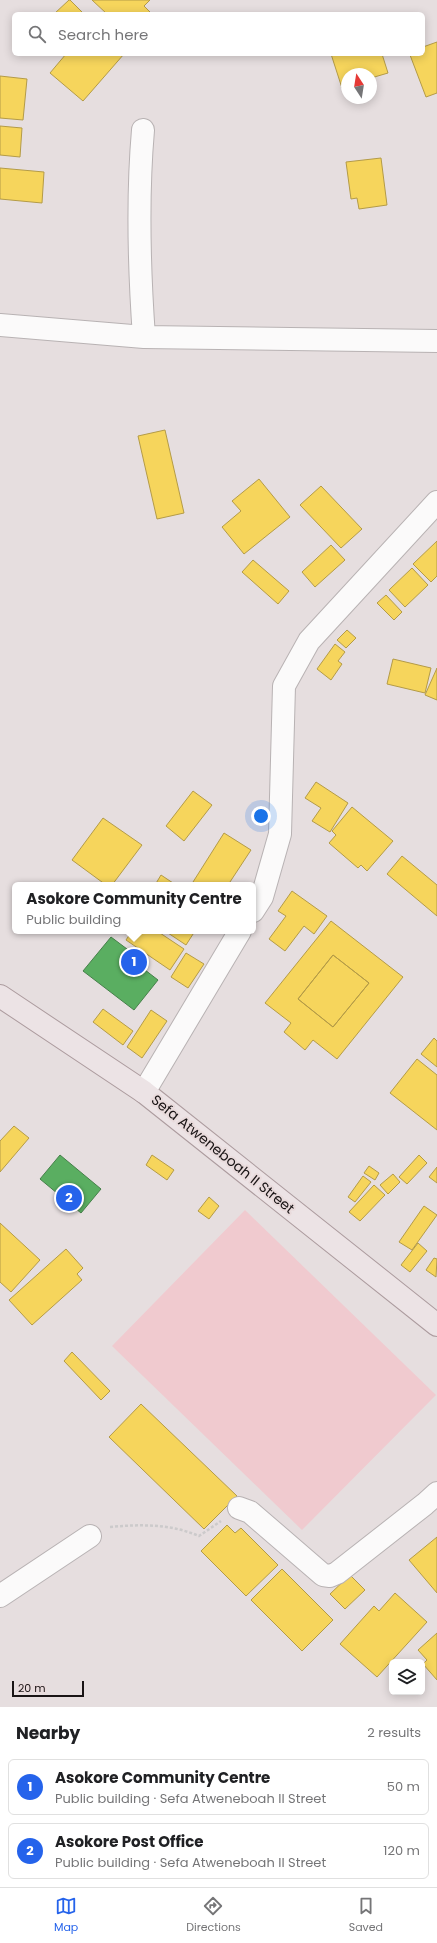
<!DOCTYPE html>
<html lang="en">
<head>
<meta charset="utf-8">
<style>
	:root { --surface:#fff; --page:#f6f6f6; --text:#202124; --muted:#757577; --line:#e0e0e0; --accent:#2563eb }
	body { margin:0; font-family:Poppins,sans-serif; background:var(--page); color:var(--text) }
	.controls { position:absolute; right:12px; bottom:12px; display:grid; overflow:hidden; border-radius:6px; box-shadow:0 2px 10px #0003 }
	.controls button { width:36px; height:36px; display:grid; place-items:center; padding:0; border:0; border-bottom:1px solid var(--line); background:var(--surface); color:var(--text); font:20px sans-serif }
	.compass { position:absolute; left:341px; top:68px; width:36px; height:36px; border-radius:50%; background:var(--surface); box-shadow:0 2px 10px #0003; rotate:348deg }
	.scale { position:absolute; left:12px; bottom:10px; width:72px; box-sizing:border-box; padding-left:4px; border:2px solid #191415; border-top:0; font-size:11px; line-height:14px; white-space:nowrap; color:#191415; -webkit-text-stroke:3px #e9dbdc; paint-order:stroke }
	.you { position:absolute; left:261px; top:816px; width:14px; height:14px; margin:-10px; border:3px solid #fff; border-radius:50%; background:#1a73e8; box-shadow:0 0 0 6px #1a73e833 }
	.badge { display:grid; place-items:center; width:26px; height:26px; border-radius:50%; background:var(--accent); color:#fff; font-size:13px; font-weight:700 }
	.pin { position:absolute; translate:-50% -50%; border:2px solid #fff; box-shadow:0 1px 4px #0006 }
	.popup { position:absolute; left:12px; top:882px; width:244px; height:52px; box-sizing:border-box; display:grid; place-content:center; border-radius:6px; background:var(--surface); filter:drop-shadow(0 1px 3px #0005); font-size:13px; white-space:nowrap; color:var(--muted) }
	.popup b { font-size:15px; color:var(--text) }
	.popup::after { content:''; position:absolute; left:50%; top:100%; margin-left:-8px; border:8px solid transparent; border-top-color:var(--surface) }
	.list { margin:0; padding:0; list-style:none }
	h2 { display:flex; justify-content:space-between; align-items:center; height:52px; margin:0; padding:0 16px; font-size:17px }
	h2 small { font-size:13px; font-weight:400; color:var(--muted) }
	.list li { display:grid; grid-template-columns:26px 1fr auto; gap:12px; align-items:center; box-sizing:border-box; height:56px; margin:0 8px 8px; padding:0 8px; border:1px solid var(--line); border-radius:6px }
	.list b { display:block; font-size:15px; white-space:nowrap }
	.list p { margin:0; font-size:13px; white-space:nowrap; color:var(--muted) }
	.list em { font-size:13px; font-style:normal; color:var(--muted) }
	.icon { flex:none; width:22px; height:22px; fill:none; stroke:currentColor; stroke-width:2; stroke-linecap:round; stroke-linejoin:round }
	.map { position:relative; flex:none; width:437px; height:1707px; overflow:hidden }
	.search { position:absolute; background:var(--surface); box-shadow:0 2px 10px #0003; left:12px; right:12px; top:12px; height:44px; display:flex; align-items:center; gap:10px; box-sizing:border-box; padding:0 14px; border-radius:6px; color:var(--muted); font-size:15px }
	.sheet { height:180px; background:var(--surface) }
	nav { display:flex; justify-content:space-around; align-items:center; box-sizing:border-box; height:56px; border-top:1px solid var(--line); background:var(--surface); font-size:11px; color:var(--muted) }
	nav a { display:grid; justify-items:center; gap:2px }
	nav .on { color:var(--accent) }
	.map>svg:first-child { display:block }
	.green { fill:#f0cacf }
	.homes { fill:#f6d55c; stroke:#b49b47; fill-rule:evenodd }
	.public { fill:#5aae61; stroke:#46804a }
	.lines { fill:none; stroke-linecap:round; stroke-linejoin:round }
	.minor-casing { stroke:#b8b2b3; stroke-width:24 }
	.major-casing { stroke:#ac9b9e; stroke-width:24 }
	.path { stroke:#cccacb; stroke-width:2.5; stroke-dasharray:3 2; stroke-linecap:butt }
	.minor { stroke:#fbfafa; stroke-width:22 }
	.major { stroke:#ece3e5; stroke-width:22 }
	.labels { text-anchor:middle; stroke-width:4; stroke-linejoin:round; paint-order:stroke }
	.street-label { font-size:14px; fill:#191415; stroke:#e9dbdc }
</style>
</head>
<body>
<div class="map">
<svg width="437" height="1707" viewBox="0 0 437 1707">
	<rect width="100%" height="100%" fill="#e6dedf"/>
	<path class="green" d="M245,1210L436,1395L302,1530L112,1346Z"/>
	<path class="homes" d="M69,0H70L84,14H54Z
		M92,0H150L144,6L152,14H107Z
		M437,42V93L426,97L410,55L423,54V47Z
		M66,54H124L83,101L50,73Z
		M331,54H382L388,73L371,78V74H347V86L342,88Z
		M0,76L27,79L23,120L0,118Z
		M0,126L22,128L20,157L0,155Z
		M381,158L387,205L359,209L357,198L351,199L346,162Z
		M0,168L44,172L42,203L0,199Z
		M165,430L184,513L157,519L138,436Z
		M259,479L290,517L244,554L222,527L241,511L232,501Z
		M321,486L362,529L341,548L300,505Z
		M437,541V576L431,582L413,564Z
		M331,545L345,560L315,587L302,572Z
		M253,560L289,591L278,604L242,572Z
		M412,568L428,585L405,607L389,590Z
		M386,595L402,612L394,620L377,603Z
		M347,630L356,638L346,648L337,640Z
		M335,644L345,652L338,661L342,664L331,680L317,669Z
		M393,659L431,668L425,693L387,684Z
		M437,668V700L425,695Z
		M316,782L348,803L330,832L312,821L321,808L305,798Z
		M193,791L212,805L184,841L166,826Z
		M352,807L393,841L367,871L361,865L358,868L329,843L336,835L332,831Z
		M103,818L142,845L112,885H106L72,860Z
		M224,833L251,850L228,885H198L193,882Z
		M402,856L437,885V916L387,874Z
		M161,875L176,885H155Z
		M292,891L327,916L314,934L304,926L285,951L269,939L286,916L278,911Z
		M331,921L403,977L337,1059L313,1040L305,1050L284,1032L291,1023L265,1003ZM333,955L369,983L333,1027L298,999Z
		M132,931H157L184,949L170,970L126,940Z
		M165,931H195L186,945Z
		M186,953L204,964L188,988L171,977Z
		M333,955L369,983L333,1027L298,999Z
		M103,1009L133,1031L123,1045L93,1022Z
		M151,1010L167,1021L142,1058L127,1047Z
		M434,1038L437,1041V1067L421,1054Z
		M417,1059L437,1075V1130L390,1093Z
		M14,1126L29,1138L0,1172V1141Z
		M152,1155L174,1170L167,1180L146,1165Z
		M419,1155L427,1163L407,1184L399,1177Z
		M369,1166L379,1173L375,1180L364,1173Z
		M437,1167V1183L429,1177Z
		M393,1174L400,1182L388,1194L380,1185Z
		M363,1176L371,1182L355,1202L348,1197Z
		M374,1185L385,1195L360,1221L349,1212Z
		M209,1197L219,1206L209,1219L198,1211Z
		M424,1206L437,1215L412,1250L399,1242Z
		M0,1223L40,1260L11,1292L0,1282Z
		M418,1243L427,1251L410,1272L401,1265Z
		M66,1249L83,1268L77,1274L82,1280L32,1325L9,1300Z
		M434,1258L437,1259L436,1277L426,1270Z
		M72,1352L110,1391L101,1400L64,1361Z
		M141,1404L237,1496L204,1529L109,1437Z
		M227,1525L235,1533L241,1528L278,1565L246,1596L201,1551Z
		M437,1537V1593L409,1560Z
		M282,1569L333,1620L302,1651L251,1600Z
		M350,1575L365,1590L345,1609L330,1594Z
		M395,1593L427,1622L377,1677L340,1644L374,1606L379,1611Z
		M437,1633V1680L423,1664L427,1660L418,1650Z"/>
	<path class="public" d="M111,937L127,949L123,953L158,980L134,1010L83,971Z
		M60,1155L101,1189L81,1213L40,1179Z"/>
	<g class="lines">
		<g class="minor-casing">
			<path id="minor" d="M143,130C137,199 139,267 144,337
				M0,325L144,337L437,341
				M253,911L262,897L280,834L284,686L309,641L437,502
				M144,1092L240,931
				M239,1508L250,1512L323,1575L330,1576L337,1573L425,1504L437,1493
				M0,1596L90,1536"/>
		</g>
		<g class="major-casing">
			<path id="major" d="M0,996L144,1092L437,1325"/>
		</g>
		<path class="path" d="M110,1527C141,1524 171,1524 199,1536L221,1521"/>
		<use href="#minor" class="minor"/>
		<use href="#major" class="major"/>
	</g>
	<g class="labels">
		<g class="street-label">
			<text transform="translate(223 1154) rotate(39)" y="5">Sefa Atweneboah II Street</text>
		</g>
	</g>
</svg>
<div class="controls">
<button><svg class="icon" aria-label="layers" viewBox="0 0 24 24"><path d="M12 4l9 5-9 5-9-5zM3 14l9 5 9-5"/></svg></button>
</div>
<svg class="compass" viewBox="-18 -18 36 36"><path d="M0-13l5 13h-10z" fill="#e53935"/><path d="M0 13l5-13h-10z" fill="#757577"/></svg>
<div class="scale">20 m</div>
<div class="you"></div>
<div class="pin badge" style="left:134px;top:962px">1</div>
<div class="popup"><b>Asokore Community Centre</b>Public building</div>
<div class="pin badge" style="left:69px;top:1198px">2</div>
<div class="search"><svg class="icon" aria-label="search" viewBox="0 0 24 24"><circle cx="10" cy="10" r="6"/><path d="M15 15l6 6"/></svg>Search here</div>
</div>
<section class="sheet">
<h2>Nearby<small>2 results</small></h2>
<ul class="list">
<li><span class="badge">1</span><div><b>Asokore Community Centre</b><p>Public building · Sefa Atweneboah II Street</p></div><em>50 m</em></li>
<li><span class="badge">2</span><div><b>Asokore Post Office</b><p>Public building · Sefa Atweneboah II Street</p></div><em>120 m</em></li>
</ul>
</section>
<nav>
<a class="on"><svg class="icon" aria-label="map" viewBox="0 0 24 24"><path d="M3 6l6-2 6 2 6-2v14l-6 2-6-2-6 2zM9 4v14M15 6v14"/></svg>Map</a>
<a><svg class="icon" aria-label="directions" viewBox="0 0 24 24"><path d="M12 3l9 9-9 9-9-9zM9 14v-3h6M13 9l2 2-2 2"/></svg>Directions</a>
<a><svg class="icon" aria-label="saved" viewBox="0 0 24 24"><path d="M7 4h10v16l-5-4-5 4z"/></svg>Saved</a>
</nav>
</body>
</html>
